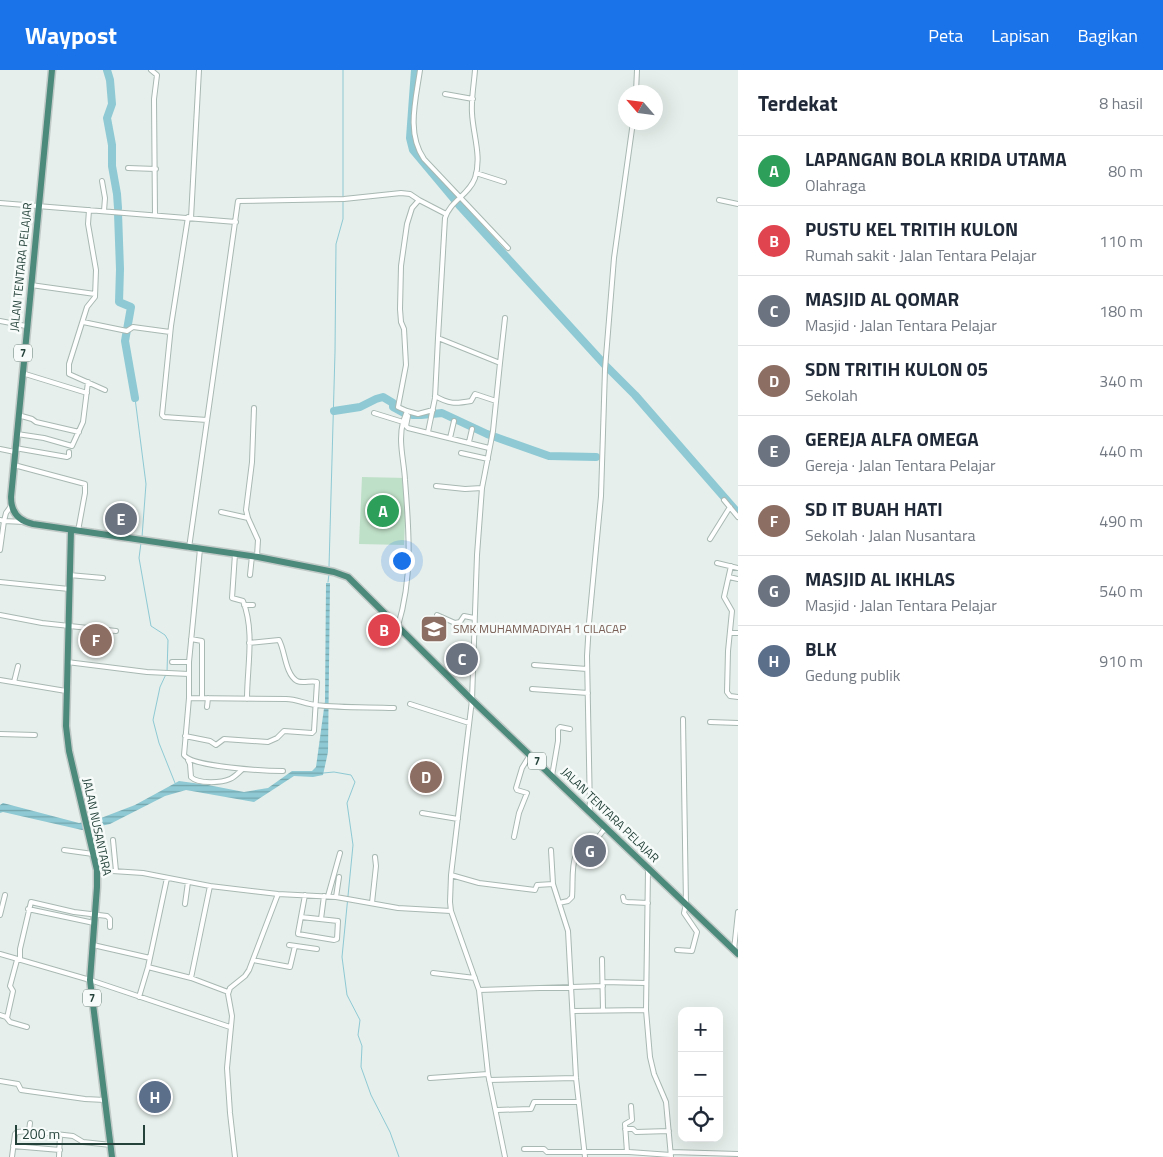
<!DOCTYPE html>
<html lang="id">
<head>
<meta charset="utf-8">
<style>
	:root { --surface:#fff; --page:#f2f2f3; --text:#1f2937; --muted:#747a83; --line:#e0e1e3; --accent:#1a73e8 }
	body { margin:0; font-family:"Titillium Web",sans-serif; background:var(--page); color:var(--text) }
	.controls { position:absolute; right:15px; bottom:15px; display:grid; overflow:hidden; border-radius:10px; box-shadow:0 5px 20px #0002 }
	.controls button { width:45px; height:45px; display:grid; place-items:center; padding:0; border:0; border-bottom:1px solid var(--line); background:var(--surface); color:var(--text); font:25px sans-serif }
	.compass { position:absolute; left:618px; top:15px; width:45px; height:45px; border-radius:50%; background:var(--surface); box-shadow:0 5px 20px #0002; rotate:298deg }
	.scale { position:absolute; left:15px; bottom:12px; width:130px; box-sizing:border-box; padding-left:5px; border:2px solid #24423a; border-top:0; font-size:14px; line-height:18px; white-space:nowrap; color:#24423a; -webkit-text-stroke:4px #f7fbf9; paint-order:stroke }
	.you { position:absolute; left:401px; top:490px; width:18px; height:18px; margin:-12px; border:4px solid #fff; border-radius:50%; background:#1a73e8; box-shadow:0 0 0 8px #1a73e833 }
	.badge { display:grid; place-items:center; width:32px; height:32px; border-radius:50%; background:var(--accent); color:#fff; font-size:16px; font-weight:700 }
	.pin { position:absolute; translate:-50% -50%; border:2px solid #fff; box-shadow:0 1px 5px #0006 }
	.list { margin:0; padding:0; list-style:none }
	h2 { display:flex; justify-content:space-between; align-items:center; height:65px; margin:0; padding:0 20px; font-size:21px }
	h2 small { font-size:16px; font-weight:400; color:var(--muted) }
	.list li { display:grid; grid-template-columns:32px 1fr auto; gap:15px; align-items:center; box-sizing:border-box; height:70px; padding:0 20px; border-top:1px solid var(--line) }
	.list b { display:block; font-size:19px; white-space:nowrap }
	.list p { margin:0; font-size:16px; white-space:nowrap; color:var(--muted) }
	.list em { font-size:16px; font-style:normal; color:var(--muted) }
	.icon { flex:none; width:28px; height:28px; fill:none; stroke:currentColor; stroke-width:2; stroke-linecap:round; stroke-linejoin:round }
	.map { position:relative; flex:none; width:738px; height:1087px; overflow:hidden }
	header { display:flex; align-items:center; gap:30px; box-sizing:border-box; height:70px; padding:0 25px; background:var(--accent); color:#fff }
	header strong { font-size:24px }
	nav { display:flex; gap:28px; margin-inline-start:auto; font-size:18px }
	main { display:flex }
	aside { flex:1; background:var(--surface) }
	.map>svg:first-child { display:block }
	.park { fill:#bfe0c8 }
	.water { fill:url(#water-rules) }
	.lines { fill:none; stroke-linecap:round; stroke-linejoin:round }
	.stream { stroke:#8ec9d4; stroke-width:1 }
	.river { stroke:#8ec9d4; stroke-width:8 }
	.minor-casing { stroke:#a8b8b2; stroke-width:6 }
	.trunk-casing { stroke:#c2cac8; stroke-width:9 }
	.minor { stroke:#fff; stroke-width:4 }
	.trunk { stroke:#4c8a7c; stroke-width:6 }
	.labels { text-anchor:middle; stroke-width:5; stroke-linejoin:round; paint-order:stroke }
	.shield { fill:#f7fbf9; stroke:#637a73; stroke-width:1 }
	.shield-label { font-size:11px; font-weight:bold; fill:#24423a }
	.street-label { font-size:12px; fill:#24423a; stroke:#f7fbf9 }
	.education-label { font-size:12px; fill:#785e54; stroke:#f7fbf9; text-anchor:start }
</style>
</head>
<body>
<header>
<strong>Waypost</strong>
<nav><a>Peta</a><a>Lapisan</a><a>Bagikan</a></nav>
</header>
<main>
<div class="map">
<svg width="738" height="1087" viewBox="0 0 738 1087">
	<defs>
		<pattern id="water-rules" width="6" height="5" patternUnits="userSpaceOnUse" patternTransform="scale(1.25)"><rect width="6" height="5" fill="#8ec9d4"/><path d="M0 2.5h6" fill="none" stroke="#74a5ad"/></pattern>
	</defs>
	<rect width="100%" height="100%" fill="#e6efeb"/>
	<path class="park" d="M362,407L407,408L404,475L359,474Z"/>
	<path class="water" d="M326,513H330L328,682L323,705L313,707L294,706L254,732L186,720L165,726L110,754L82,760L3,742L0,743V735L3,733L79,753L101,748L135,735L179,711L208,715L244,722L268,718L292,701H312L316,697L325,631Z"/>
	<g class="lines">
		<path class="stream" d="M135,328L146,414L142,467
			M141,473L139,488L151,556L165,565L168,570L167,602L160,617L153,650L159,673L175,713
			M329,497L335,282L336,174L343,149V0
			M328,512L329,504
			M323,703L334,702L351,705L355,712L347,733L353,775L342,887L347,925L360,950L358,965L362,976L361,997L371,1025L390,1062L399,1087"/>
		<path class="river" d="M107,0L110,10L112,34L107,48L112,75V96L117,124L118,138
			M415,0L410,68L413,80L459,135L605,295L635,325L738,443
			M118,143L120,199L119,232L131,237L125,271L135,328
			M334,341L360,337L376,329L383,327L393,333V337L404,343L413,345H421L442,343L487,364L549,386L596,387"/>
		<g class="minor-casing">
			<path id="minor" d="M151,0L157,5L154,29L155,145
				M420,0C416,29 406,63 424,89L508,178
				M475,0C474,14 471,29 472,43C473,65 482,86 475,108C469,125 450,131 445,148L438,268L500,293L493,361L482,418L477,485L472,630L451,805L450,832L451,841L479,920L488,1004L505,1087
				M636,22L637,0
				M445,24L473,29
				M128,98L156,99
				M476,103L504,112
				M102,111L105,128L104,141
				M719,130L738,134
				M0,133L236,152
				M89,140L88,154L96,200L95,227L87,237L69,294V304L105,320
				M188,147L171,256L162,345L164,347L207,350
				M191,148L199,0
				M31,215L95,224
				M0,251L26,256
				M83,252L127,261L133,257L170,262
				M500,293L505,248
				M22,303L87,323
				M435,326C449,334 455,334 471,331L475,324L496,331
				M254,338L252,392L246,440L248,448L258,470L257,486
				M407,341L398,337L406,295L404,259L401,252L400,239L401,196L407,154L412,138L419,130L446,144
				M374,343L403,352L407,341L418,344L433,340
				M18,345L32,349L36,352L79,362
				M408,346L406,356L408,358L489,378
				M428,362L435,328L438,268
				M17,364L44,368L72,376L83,352L88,312
				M450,368L454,351
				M469,372L472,359
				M15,378L67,387L69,386V382
				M0,379L15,382
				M461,383L488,389
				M14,395L85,414V423L78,461
				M436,416L465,419L482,418
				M724,430L738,447
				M221,442L248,448
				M0,450L4,451L6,443L11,436
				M710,469L730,437
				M189,478L238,131L344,129L401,123L410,124L419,130
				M200,479L189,592V628L184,685C192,697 267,701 283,701
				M0,480L4,451L24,452
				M235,484L232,528L243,531C255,561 247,597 247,629
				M717,493L738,498
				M731,496L724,527L732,541L728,581L727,622L730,626L738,627
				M69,505L103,508
				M250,505L252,486
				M729,507L738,509
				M0,512L69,519
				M244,535H253
				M0,545L42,553L116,561
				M437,545L455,553L460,552L464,546L474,548
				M398,556C413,506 409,461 405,410C404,390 398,372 403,352
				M730,563H738
				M191,569L202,571V628
				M67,592L147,602L189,604
				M172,592H189
				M534,595L587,599
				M0,610L66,621
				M14,612L18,596
				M532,619L588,623
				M189,628L286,629C297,629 305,634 316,635C342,638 368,637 394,638
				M410,634L469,653
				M207,637L208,628
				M710,652L738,653
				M0,664L35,665
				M185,666L210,671L216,675L224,669L268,672L277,668L284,661L312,663L314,661L317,612C311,610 303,614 297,611C285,604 285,580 279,570L249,573
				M188,690L190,694L191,707C198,714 221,713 230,709C235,707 239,702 243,699
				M552,706L558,671V659L560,657L570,659
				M590,742L587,586L589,553L601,426L605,299L614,188L633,52
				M422,743L458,749
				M514,767L519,743L527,723L517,720L516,718L522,698L530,685
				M113,770L116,801
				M64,780L93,784
				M551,780L553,814L568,861L576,1008L585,1087
				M97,800L143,803L210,816L278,824L336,827L398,838L451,841
				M648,800L646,940L650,987L654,1004L666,1032L671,1087
				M451,805L479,813L535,820L537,815L553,814
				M328,826L340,783
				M336,827L339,807
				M623,827L624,831L627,832L648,833
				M372,833L376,796L375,787
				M559,833L568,831L572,827C574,804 567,775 596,770L606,757
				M185,834L188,812
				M28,839L94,853
				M0,845L5,825
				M301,847L338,851L337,869L334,870L298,864V863L305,825
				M321,849L324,826
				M93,875L150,888
				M289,875L317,879
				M677,880L692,881L697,862L684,843L686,834L683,649
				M734,880L738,842
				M0,884L90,910L230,957
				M602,889L603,940
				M20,890V879L31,832L74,842L107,846L110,849V857
				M253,890L290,897L295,876
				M148,897L191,908L228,922
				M433,903L475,908
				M191,908L210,816
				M603,912L646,913
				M479,920L603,916
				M139,927L148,897L167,808
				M573,941L646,940
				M0,945L6,947L10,952L27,957
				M7,948L13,921L10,916L17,890
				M430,1008L488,1004
				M489,1010L576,1008
				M0,1011L18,1014L21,1020L28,1021L85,1029L105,1030
				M497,1040L531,1039L534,1032H578
				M625,1059H633L636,1062L669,1061
				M29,1061L73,1066L83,1072L111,1075
				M13,1076L60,1080
				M524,1079H544L547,1082H629L671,1085
				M627,1082L625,1054L632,1050L631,1036
				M671,1082L738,1084
				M12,1087L15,1064L17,1062L29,1061L30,1053
				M59,1087L60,1065
				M235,1087L230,1043L227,998L232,946L228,924L230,918L245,906L249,900L278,824"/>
		</g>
		<g class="trunk-casing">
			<path id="trunk" d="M52,0L11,427C11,442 18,451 33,454L258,487L334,502L348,507L472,630L738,884
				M71,460L66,656L69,681L97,800V817L90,910L112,1087"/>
		</g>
		<use href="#minor" class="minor"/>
		<use href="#trunk" class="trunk"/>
	</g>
	<defs>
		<g id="school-square" transform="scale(1.4375)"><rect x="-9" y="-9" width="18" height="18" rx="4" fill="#8d6e63" stroke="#f7fbf9"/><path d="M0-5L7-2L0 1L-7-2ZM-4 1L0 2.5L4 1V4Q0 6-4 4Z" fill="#fff"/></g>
	</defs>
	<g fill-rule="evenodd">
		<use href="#school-square" x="434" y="559"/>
	</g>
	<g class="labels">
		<g class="shield">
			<rect x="14" y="274.5" width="18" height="17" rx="4"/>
			<rect x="528" y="682.5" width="18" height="17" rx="4"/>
			<rect x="83" y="919.5" width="18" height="17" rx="4"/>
		</g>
		<g class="shield-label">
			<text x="23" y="287">7</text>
			<text x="537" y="695">7</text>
			<text x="92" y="932">7</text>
		</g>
		<g class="street-label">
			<text transform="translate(21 197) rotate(-84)" y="4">JALAN TENTARA PELAJAR</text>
			<text transform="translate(610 745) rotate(44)" y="4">JALAN TENTARA PELAJAR</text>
			<text transform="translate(97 757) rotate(78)" y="4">JALAN NUSANTARA</text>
		</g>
		<g class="education-label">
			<text x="453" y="563">SMK MUHAMMADIYAH 1 CILACAP</text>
		</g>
	</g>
</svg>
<div class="controls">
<button>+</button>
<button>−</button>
<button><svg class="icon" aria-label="locate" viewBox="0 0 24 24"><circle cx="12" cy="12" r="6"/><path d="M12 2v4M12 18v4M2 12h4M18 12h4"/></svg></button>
</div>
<svg class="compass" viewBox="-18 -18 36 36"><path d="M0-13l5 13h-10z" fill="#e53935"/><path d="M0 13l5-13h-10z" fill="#747a83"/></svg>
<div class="scale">200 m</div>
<div class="you"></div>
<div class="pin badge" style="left:383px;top:441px;background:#2e9e5b">A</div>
<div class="pin badge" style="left:384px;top:560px;background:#e0444e">B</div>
<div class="pin badge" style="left:462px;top:589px;background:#6b7280">C</div>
<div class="pin badge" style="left:426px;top:707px;background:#8d6e63">D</div>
<div class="pin badge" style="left:121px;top:449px;background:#6b7280">E</div>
<div class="pin badge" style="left:96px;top:570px;background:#8d6e63">F</div>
<div class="pin badge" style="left:590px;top:781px;background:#6b7280">G</div>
<div class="pin badge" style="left:155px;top:1027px;background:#5c6f8a">H</div>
</div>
<aside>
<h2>Terdekat<small>8 hasil</small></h2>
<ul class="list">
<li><span class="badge" style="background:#2e9e5b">A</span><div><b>LAPANGAN BOLA KRIDA UTAMA</b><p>Olahraga</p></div><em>80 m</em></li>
<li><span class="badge" style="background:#e0444e">B</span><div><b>PUSTU KEL TRITIH KULON</b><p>Rumah sakit · Jalan Tentara Pelajar</p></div><em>110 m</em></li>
<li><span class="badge" style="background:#6b7280">C</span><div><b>MASJID AL QOMAR</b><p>Masjid · Jalan Tentara Pelajar</p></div><em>180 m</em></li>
<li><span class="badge" style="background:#8d6e63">D</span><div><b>SDN TRITIH KULON 05</b><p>Sekolah</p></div><em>340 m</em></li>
<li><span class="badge" style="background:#6b7280">E</span><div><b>GEREJA ALFA OMEGA</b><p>Gereja · Jalan Tentara Pelajar</p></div><em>440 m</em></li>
<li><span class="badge" style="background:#8d6e63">F</span><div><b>SD IT BUAH HATI</b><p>Sekolah · Jalan Nusantara</p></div><em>490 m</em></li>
<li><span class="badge" style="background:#6b7280">G</span><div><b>MASJID AL IKHLAS</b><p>Masjid · Jalan Tentara Pelajar</p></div><em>540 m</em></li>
<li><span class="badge" style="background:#5c6f8a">H</span><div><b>BLK</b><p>Gedung publik</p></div><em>910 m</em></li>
</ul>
</aside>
</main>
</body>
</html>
